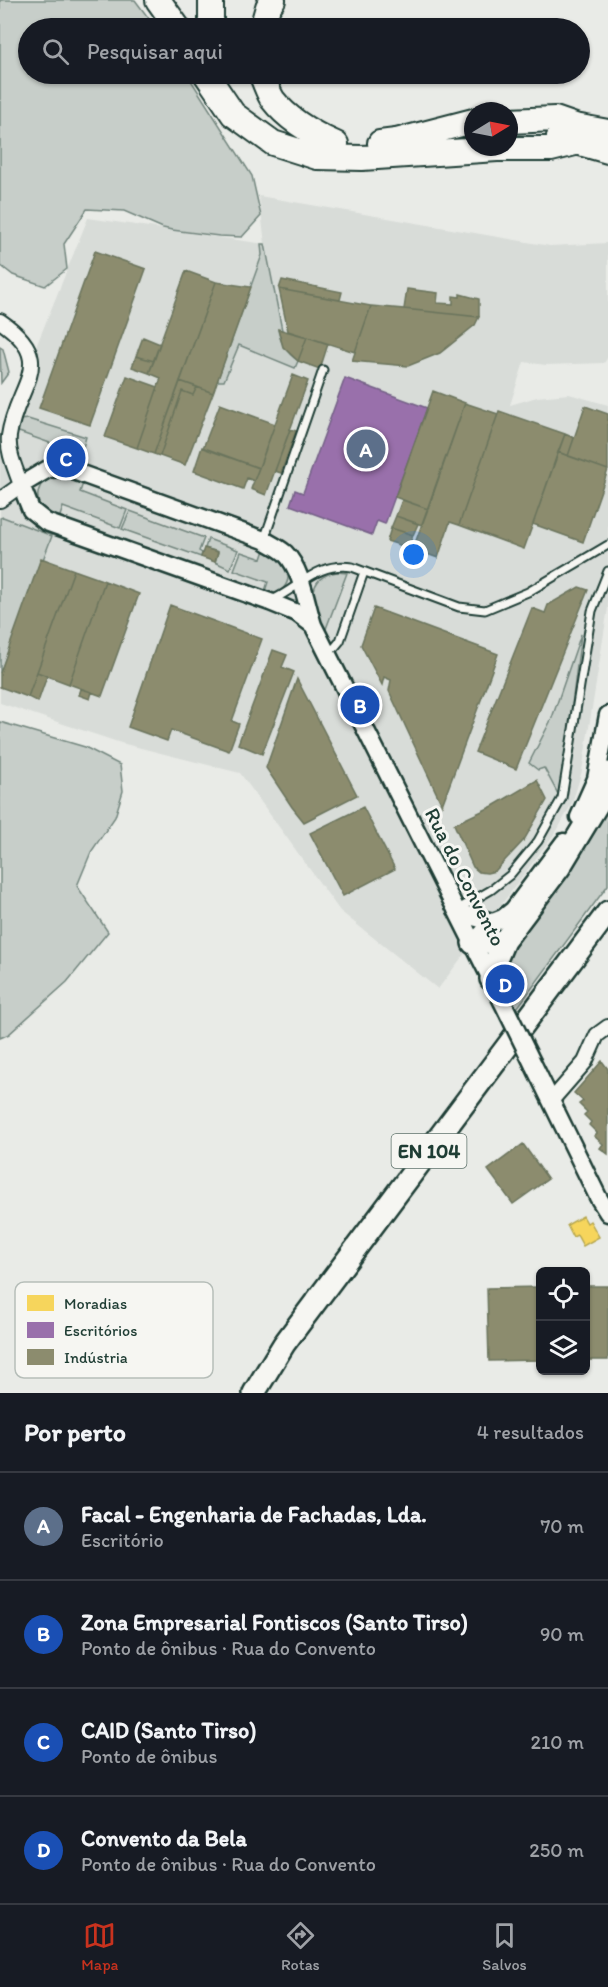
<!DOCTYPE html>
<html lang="pt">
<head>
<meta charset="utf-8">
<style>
	:root { --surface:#171b24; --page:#242831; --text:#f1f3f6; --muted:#9ea1a6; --line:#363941; --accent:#c8321e }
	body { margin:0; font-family:Itim,sans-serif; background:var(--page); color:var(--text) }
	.controls { position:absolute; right:18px; bottom:18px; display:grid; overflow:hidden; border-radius:9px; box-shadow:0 2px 4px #0004 }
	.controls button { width:54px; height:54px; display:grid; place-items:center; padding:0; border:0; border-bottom:2px solid var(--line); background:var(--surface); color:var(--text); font:30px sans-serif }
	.compass { position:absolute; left:464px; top:102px; width:54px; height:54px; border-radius:50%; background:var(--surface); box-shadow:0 2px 4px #0004; rotate:80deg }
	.you { position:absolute; left:414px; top:555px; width:21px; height:21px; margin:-15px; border:4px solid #fff; border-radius:50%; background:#1a73e8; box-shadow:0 0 0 9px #1a73e833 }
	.badge { display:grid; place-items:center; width:39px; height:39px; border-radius:50%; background:var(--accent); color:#fff; font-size:20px; font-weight:700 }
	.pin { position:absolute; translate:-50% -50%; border:3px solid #fff; box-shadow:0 2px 6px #0006 }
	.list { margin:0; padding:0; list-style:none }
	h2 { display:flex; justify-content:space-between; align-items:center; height:78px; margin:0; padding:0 24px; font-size:26px }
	h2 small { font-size:20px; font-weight:400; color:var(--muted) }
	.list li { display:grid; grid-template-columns:39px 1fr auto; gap:18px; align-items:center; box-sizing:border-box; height:108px; padding:0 24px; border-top:2px solid var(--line) }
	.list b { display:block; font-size:22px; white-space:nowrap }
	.list p { margin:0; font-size:20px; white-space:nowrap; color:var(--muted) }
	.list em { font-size:20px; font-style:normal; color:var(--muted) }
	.icon { flex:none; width:33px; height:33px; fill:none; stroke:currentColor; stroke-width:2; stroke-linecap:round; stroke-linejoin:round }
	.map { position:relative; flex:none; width:608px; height:1393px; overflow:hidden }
	.search { position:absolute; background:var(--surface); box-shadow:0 2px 4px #0004; left:18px; right:18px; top:18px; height:66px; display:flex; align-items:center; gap:15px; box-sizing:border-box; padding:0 21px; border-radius:33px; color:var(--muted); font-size:22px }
	.sheet { height:510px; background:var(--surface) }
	nav { display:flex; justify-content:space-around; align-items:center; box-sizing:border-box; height:84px; border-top:2px solid var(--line); background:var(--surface); font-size:16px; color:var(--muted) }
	nav a { display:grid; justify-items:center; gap:3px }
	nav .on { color:var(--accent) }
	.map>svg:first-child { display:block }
	.built { fill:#d8dcd8 }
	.green { fill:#c7cec9; stroke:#73867e; stroke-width:1.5 }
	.homes { fill:#f6d55c; stroke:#b6a750; stroke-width:1.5 }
	.offices { fill:#9970ab; stroke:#746187; stroke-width:1.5 }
	.industry { fill:#8c8c6e; stroke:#6b745d; stroke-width:1.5 }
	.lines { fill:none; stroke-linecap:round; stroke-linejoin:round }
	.service-casing { stroke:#1f3d34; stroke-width:11 }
	.minor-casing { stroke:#1f3d34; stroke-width:18 }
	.tertiary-casing { stroke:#1f3d34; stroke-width:21 }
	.primary-casing { stroke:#1f3d34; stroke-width:26 }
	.motorway-casing { stroke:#1f3d34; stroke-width:28 }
	.service { stroke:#f6f6f2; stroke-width:7 }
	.minor { stroke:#f6f6f2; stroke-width:14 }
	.tertiary { stroke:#f6f6f2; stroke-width:16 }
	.primary { stroke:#f6f6f2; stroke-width:21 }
	.motorway { stroke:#f6f6f2; stroke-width:24 }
	.tertiary-bridge-casing { stroke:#1f3d34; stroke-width:21; stroke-linecap:butt }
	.tertiary-bridge { stroke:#f6f6f2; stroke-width:16 }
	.labels { text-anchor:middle; stroke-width:6; stroke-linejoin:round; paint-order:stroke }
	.shield { fill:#f6f6f2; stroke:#60746d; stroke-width:1.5 }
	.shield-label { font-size:20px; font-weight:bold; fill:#1f3d34 }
	.street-label { font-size:21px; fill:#1f3d34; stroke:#f6f6f2 }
	.key { fill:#f6f6f2; stroke:#b6beb9; stroke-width:1.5 }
	.key-label { font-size:16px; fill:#1f3d34 }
</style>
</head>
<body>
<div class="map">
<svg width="608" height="1393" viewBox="0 0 608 1393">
	<rect width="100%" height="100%" fill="#e9ebe7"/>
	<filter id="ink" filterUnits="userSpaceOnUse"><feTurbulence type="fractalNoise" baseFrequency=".0167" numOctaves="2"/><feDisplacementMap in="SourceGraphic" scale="12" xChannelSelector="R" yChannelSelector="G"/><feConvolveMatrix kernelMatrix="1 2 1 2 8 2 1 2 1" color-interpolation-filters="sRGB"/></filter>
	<g filter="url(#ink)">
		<path class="built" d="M259,196L550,246L608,243V357L604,363L546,365L524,362L510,405L537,397L569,394L608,405V608L582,771L572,803L558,829L438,989L340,911L240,773L121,743L0,703V436L88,218L265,244Z"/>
		<path class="green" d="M0,0H135L156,28H28V74H187L252,176L261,216L242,237L219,236L172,230L163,228L124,211L87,209L64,244L67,269L45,286L13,275L0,265Z
			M261,244H265L282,330H278C281,344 286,352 298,361L295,368L239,345L224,381H217L262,255Z
			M0,347L3,349L9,372L1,383Z
			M28,419L86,437L81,454L16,431L19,420Z
			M62,475L84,480L80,492L127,510L120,528L63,507L59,519L42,511C36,499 36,490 45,479Z
			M130,511L204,538L199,551L202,553L201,557L122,529Z
			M3,517L52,536L0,673V518Z
			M208,539L238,550L230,569L215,562L218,552L205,548Z
			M266,547C274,553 282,558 286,568C293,583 280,597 264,594L268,582L234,570L241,552L262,559Z
			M337,572L347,573L324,634C316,611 300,578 337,572Z
			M581,634L566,752L558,794L544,768L538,770L529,763L552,718Z
			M0,722L85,747L120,765L123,791L115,817L91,852L77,886L108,932L67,982L9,1034L0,1038Z
			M608,803V885L515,1011L501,980L503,964L540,911Z"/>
		<path class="homes" d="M583,1216L587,1223L590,1221L599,1237L583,1246L577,1235L573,1237L567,1225Z"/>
		<path class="offices" d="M345,378L427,408L385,524L377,521L372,535L290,505L295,490L303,493Z"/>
		<path class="industry" d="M95,251L146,269L90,425L39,408Z
			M186,271L216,282L154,454L137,448L161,378L149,373Z
			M282,280L342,292L340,300L279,289Z
			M216,282L251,287L213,393L180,381Z
			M279,289L371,306L355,352L288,331Z
			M407,289L438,293L437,303L453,304V296L460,297V294L479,299V317L404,309Z
			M371,306L404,309L479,317L475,325L440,353L408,366L352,361Z
			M278,329L307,337L298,361L283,347Z
			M143,337L160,344L154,361L136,356Z
			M307,337L328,344L320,369L298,361Z
			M136,356L154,361L149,373L132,367Z
			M293,375L308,381L266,495L251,489Z
			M127,376L158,387L137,448L105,437Z
			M180,381L197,387L193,395L182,391L160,456L154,454Z
			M197,387L213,393L185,465L160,456L182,391L193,395Z
			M433,391L465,403L428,509L395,497Z
			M465,403L498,414L459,525L450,522L438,558L413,549Z
			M220,404L275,424L259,468L203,448Z
			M585,406L608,414V470L568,456Z
			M499,411L565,434L524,549L459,525Z
			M290,429L296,431L281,473L275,471Z
			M565,434L574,438L568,456L558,452Z
			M202,447L259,468L254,481L247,478L243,489L194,471Z
			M558,452L608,470L583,542L533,524Z
			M402,500L428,509L422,525L396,516Z
			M396,516L418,524L413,535L391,528Z
			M391,528L413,535L409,548L387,541Z
			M204,548L218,552L215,562L201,557Z
			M41,558L74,570L28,697L0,687V673Z
			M74,570L105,581L69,684L37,672Z
			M105,581L139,594L102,696L69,684Z
			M579,587L588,590L516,769L475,752L532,608L545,613L548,605Z
			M170,605L262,639L232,721L239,724L229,751L171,730L167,741L128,727Z
			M374,608L498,654L442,805L389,691L391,680L384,677L382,685L361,645Z
			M273,650L287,655L282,667L294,672L262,754L238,744Z
			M37,672L47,676L38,702L28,697Z
			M297,679L357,795L304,822L292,807L266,768Z
			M81,689L92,692L90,699L79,695Z
			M537,780L547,800L524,840L495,871L487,873L479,872L473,867L454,824L493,806Z
			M363,807L395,869L343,896L310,833Z
			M602,1061L608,1069V1154L600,1148L603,1144L594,1136L597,1133L589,1125L591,1122L584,1115L587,1112L579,1104L583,1101L574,1093Z
			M523,1144L548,1179L513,1204L488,1170Z
			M586,1286H608V1360H586Z
			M540,1287V1360L489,1361L487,1288Z"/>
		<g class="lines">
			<g class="service-casing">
				<path id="service" d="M264,540L323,370
					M272,600C301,587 316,562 352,567L459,607L485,610L528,592L608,545
					M327,653L335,647L340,641L364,572
					M458,909L491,890L510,875L538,841L562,798L592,611L608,571"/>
			</g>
			<g class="minor-casing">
				<path id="minor" d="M0,321C60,362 16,384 9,436C7,452 16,470 21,485L0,500
					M551,1101L585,1062L597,1035L608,1027"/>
			</g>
			<g class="tertiary-casing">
				<path id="tertiary" d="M313,625L297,613L270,602L46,522L31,510L21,485L48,469L65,468L264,540C271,544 279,548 285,553C302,570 306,603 313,625L502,1001
					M579,817L596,779L608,715
					M456,910L469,916L493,922
					M473,943L493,922L503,918L513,910L564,842
					M533,1064L598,1197L608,1213"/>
			</g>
			<g class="primary-casing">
				<path id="primary" d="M473,943L504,941
					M491,979L493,967L504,941L559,868L600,800L608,773
					M254,1393L284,1344L608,912"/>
			</g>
			<g class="motorway-casing">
				<path id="motorway" d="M158,0L178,28
					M211,28V0
					M262,28L268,7L273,0
					M206,74L233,114L273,143L317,157L362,158L497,149H551L575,143
					M261,74C265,82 268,93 273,100C289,121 313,134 336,144
					M509,121L555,119L575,126L608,132
					M559,137L608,151
					M380,143L396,141L473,121"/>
			</g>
			<use href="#service" class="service"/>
			<use href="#minor" class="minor"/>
			<use href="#tertiary" class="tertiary"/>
			<use href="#primary" class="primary"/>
			<use href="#motorway" class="motorway"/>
			<g class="tertiary-bridge-casing">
				<path id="tertiary-bridge" d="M502,1001L533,1064"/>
			</g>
			<use href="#tertiary-bridge" class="tertiary-bridge"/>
		</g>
	</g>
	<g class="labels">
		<rect class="shield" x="391.5" y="1134" width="75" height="34" rx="4.5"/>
		<g class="shield-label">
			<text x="429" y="1158">EN 104</text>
		</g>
		<g class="street-label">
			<text transform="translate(465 877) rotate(63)" y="7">Rua do Convento</text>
		</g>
	</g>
	<rect x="15" y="1282" width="198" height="96" rx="9" class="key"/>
	<rect x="27" y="1295" width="27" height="16" fill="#f6d55c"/>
	<rect x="27" y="1322" width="27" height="16" fill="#9970ab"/>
	<rect x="27" y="1349" width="27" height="16" fill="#8c8c6e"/>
	<g class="key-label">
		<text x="64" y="1309">Moradias</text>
		<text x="64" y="1336">Escritórios</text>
		<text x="64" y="1363">Indústria</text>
	</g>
</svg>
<div class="controls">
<button><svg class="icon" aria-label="locate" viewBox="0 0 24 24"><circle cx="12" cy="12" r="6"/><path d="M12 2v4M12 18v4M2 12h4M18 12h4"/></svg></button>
<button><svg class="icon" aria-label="layers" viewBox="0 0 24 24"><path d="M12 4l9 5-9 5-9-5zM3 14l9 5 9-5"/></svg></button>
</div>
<svg class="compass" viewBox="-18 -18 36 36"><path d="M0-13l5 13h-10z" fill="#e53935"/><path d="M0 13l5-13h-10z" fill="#9ea1a6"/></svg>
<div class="you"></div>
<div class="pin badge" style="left:366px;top:449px;background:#5c6f8a">A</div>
<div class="pin badge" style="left:360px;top:705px;background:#1a4fb4">B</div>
<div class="pin badge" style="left:66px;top:458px;background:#1a4fb4">C</div>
<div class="pin badge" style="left:505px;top:984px;background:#1a4fb4">D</div>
<div class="search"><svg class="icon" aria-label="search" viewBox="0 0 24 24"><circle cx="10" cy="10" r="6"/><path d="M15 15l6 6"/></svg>Pesquisar aqui</div>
</div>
<section class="sheet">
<h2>Por perto<small>4 resultados</small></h2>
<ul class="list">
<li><span class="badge" style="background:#5c6f8a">A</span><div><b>Facal - Engenharia de Fachadas, Lda.</b><p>Escritório</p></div><em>70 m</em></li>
<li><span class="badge" style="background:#1a4fb4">B</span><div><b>Zona Empresarial Fontiscos (Santo Tirso)</b><p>Ponto de ônibus · Rua do Convento</p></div><em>90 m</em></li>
<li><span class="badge" style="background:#1a4fb4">C</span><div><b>CAID (Santo Tirso)</b><p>Ponto de ônibus</p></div><em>210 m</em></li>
<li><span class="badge" style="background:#1a4fb4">D</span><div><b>Convento da Bela</b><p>Ponto de ônibus · Rua do Convento</p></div><em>250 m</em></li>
</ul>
</section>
<nav>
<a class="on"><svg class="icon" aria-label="map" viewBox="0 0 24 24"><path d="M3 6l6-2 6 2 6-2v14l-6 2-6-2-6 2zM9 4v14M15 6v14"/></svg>Mapa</a>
<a><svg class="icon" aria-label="directions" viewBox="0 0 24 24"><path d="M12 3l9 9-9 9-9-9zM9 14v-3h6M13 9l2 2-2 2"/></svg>Rotas</a>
<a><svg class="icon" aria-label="saved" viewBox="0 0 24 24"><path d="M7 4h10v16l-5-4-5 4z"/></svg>Salvos</a>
</nav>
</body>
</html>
